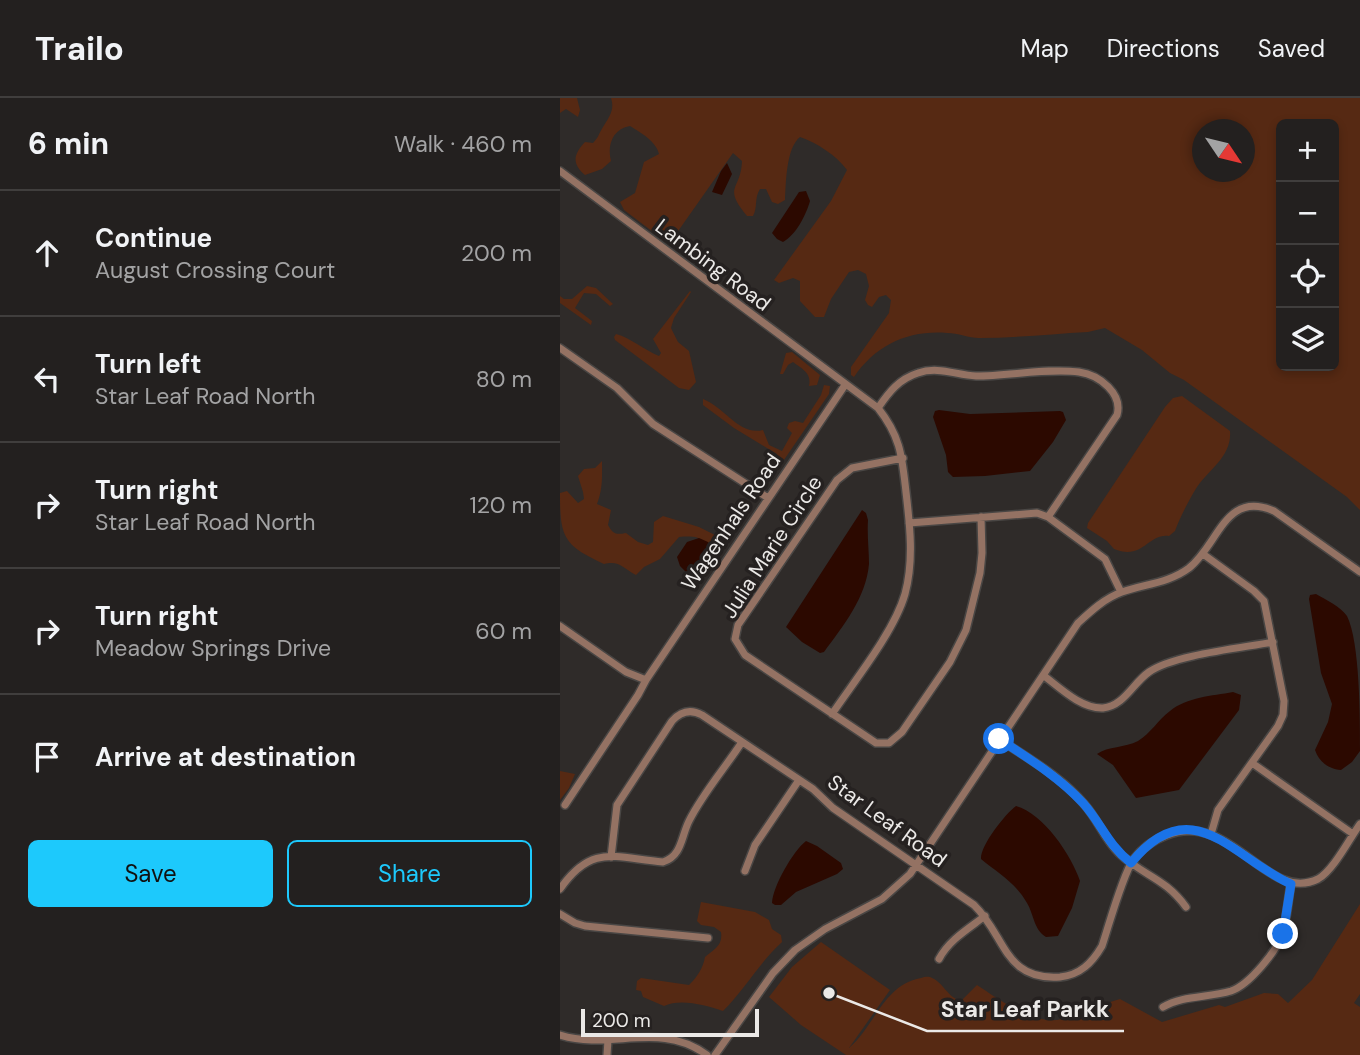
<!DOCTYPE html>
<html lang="en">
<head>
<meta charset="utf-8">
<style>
	:root { --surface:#23201f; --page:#2b2828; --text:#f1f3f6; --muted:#a3a3a4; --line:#403e3d; --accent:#1dc9fc }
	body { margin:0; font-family:"DM Sans",sans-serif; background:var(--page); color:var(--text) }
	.controls { position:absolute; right:21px; top:21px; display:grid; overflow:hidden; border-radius:10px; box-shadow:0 4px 10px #0003 }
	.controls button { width:63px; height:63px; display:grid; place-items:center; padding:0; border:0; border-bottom:2px solid var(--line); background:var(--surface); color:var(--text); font:35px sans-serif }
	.compass { position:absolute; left:632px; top:21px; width:63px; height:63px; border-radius:50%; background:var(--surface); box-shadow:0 4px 10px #0003; rotate:125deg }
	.scale { position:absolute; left:21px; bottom:18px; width:178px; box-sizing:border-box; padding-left:7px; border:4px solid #ebe9e7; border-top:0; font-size:19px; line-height:24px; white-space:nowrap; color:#ebe9e7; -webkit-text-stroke:5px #252120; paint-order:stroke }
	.stop { position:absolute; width:21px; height:21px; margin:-16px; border:5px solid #1a73e8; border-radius:50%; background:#fff }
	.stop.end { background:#1a73e8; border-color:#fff; box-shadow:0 2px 7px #0008 }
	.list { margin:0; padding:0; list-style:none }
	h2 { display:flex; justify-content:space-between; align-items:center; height:91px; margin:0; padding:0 28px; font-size:30px }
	h2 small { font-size:23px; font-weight:400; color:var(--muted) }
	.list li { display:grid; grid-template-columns:46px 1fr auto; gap:21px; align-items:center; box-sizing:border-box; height:126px; padding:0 28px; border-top:2px solid var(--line) }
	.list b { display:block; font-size:26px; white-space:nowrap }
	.list p { margin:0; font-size:23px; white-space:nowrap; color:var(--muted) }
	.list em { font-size:23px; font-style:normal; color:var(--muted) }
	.actions { display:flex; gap:14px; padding:21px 28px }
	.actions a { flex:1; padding:16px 0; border:2px solid var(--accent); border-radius:10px; text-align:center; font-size:24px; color:var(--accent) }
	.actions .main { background:var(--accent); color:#111 }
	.icon { flex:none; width:38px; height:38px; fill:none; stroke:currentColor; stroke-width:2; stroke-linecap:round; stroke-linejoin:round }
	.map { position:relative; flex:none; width:800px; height:957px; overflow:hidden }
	header { display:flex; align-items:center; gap:42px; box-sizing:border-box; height:98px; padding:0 35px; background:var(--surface); border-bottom:2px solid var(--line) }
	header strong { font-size:33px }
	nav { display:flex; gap:38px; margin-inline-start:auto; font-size:24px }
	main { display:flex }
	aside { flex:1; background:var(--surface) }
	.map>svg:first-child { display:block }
	.green { fill:#562913; fill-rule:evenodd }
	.water { fill:#2c0900 }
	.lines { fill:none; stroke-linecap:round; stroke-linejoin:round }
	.minor-casing { stroke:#494644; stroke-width:10 }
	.minor { stroke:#947263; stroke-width:7 }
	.route { stroke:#1a73e8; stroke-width:9 }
	.labels { text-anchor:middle; stroke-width:7; stroke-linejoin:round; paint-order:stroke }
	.street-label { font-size:21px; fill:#ebe9e7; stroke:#252120 }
	.leader { fill:none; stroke:#ebe9e7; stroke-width:2.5 }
	.callout-dot { fill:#ebe9e7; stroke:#252120; stroke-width:2.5 }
	.callout-label { font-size:23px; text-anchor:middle; font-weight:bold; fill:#ebe9e7; stroke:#252120; stroke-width:7; stroke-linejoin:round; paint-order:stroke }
</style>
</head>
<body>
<header>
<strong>Trailo</strong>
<nav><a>Map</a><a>Directions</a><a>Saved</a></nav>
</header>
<main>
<aside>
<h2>6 min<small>Walk · 460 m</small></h2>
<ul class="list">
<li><svg class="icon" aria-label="ahead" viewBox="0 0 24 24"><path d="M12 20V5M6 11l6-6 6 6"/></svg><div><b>Continue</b><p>August Crossing Court</p></div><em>200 m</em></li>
<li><svg class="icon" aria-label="left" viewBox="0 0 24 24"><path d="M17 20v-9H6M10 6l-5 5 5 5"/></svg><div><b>Turn left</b><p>Star Leaf Road North</p></div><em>80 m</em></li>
<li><svg class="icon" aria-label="right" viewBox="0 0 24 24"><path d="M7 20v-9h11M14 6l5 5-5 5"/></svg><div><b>Turn right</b><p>Star Leaf Road North</p></div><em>120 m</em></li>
<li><svg class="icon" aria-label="right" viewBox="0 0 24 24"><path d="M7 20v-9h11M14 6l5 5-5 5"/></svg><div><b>Turn right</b><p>Meadow Springs Drive</p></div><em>60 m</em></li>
<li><svg class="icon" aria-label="arrive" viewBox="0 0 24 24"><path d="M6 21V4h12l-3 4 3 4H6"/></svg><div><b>Arrive at destination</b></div></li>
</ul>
<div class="actions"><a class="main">Save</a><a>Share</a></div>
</aside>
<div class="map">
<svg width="800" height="957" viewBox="0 0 800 957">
	<rect width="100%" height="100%" fill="#2f2b29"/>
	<path class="green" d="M0,0H17L20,12L18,19L6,11L0,15Z
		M51,0H800V412L787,399L624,282L610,275L582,252L545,230L528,234C492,236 455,240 419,240C409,240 398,235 387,235C348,232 316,247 294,279L291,277V269L329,215L331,202L326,197L319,199L312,209L308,207L305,202L309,188L306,176L298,172L289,174L271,201L264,219H255L240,203V183L233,180L219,185L214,182L271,103L287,72C276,57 257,45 240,39C226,50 226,85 225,102L218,106L212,104L206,91H200C194,100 198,109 193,118H187C162,88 181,93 182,63L173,55L109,146L64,112L60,104L75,95L84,64L99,56C96,43 81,35 70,28C52,31 47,48 51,63L42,71L25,77C11,65 14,56 25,44L33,45C39,39 39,35 43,29C49,19 55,12 51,0ZM721,26H774V268H721ZM642,32H684V74H642Z
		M27,188L36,190L53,206L50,208L36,196L24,195L15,210L32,223L31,227L0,205V198L4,201H12Z
		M130,193L131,194L114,220L111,230L118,244L129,253L136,284L129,292L119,290L55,242L54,239L56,236C71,240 84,252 99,258L101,255L93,241Z
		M232,254L260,277L257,287L249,288C252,275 242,271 233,264L228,267L223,276H220L226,255Z
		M264,287L270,288L269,296L213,378H209L217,356L174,330L143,307V301C166,310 179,338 203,332L209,347L222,353L232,335L227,330L229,325L235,323L243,325L261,297Z
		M622,298L670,333C672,358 650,370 637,389C629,402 620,419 615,433L609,438C588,435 583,463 554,451L547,443L527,430L528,425L605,309L613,300Z
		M42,363C42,379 43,390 37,406L51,412L48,427C53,436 56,437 66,435L78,444L88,447L93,444L94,424L103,418L139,429L159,439L163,449L162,456L158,458C144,442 142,437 119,439L100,461L84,469L76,477C63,470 59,462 44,466C3,447 0,439 0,395L7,393L18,405L24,401L23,394L18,378L24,371L35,370Z
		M0,673L15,676L9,690L0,702Z
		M141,804L195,814L209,822L212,831L221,837L222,844C199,865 185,891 163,913C146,907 120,900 104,908L83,899L81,893L76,892L77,883L81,880L129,887C138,878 143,870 145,859C154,851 163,848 161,834L154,829L141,827L137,823Z
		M800,806V896L794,905L800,909V957H286L241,927L209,899L232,869L261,844L330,892L289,950C315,928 323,887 361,880C365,879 368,878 372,880C384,885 387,899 401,903L417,887C440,902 474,928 502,921C522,916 541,906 560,901L602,924L659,907L665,909L704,895L718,896L728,905L752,882Z"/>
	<path class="water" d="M167,65L172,76L162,97L152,94L161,73Z
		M246,93L250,103C246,117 236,137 223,144L217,141L212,135L239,94Z
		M379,312L410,316L500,313L503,314L506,322L493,344L470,373L425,378L393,379L388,374L386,357L373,319L375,313Z
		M302,412L306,415L308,422C307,437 309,452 309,466C306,500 283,528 264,554L260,555L242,544L226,529Z
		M139,440L148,444L153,453L139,473L131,479L120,468L117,459L127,444Z
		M756,496C766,502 780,508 787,518C800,544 800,620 800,653L792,664L781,672C769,671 759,664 755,652L768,624L772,606L761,575L749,501L750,497Z
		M673,594L681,597L679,612L619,692L576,700L553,667L537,656C548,648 565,650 578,643C591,635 598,622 610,613C627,599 652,598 673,594Z
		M456,708C483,715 512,758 520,783L512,810L498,838L486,839C474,832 474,817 467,805C456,785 438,775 421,761C420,748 445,716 456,708Z
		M246,743L257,748L281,765L283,771L277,776L236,794L221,807H215L212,805C213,788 233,753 246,743Z"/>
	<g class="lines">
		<g class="minor-casing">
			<path id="minor" d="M0,73L318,310C341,339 342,359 346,394C350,428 354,463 345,496C334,534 295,582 272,616
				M0,250L57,290L93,326L208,400
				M318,310C329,294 339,281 358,275C378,268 396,277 416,278C449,278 487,270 519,274C540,277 563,296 557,317L488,419
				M343,360L292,370L277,382L178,527L175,541L185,557L316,645H329L342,634L390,564L406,532L420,475L422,455L421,419
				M349,425L477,415L488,419L545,461L561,494
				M643,456L694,493L704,503L724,603L723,617L718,628L658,712L651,736
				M0,528L66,574L86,582
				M483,577C499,589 521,611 543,610C564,608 573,585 589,574C613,557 681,550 713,544
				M439,641C469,661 502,679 525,707C538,722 545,742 559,755C583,778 604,779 626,809
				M692,665L793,736
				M5,707L78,597L86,582L285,287
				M51,759L57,707L112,623C121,613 131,611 142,617L253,691L273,710L414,807C446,838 444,883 500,879C520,877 532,865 542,848C549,827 562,779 573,762C582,750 593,742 607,737C672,712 707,806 758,781C773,773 790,740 800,726
				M185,773L195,747L239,682
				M0,791C32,745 55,760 103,764C122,758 121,739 129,723C143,695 165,670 182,644
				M0,816L15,825L25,828L148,840
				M379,861C389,842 408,831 425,818
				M603,909C623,897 648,900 671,893C689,887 718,852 723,834C727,819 728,801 731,786
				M0,937C51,953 100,922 147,957
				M47,957L48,942
				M155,957L213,875L235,852L265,831L322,801L350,776L518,525C531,513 545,500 562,494C585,486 609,485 629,470C659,446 665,392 714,413L800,474"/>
		</g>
		<use href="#minor" class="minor"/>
	</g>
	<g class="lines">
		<path class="route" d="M439,641C468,660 499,679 523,705C541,725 548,747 571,765C632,690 674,761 731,786L723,836"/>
	</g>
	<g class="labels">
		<g class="street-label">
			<text transform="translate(153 167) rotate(37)" y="7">Lambing Road</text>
			<text transform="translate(171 424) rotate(-56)" y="7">Wagenhals Road</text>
			<text transform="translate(212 449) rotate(-57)" y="7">Julia Marie Circle</text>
			<text transform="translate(327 723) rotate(36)" y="7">Star Leaf Road</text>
		</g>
	</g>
	<path class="leader" d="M269 895L367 933H564"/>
	<circle class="callout-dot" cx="269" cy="895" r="7"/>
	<g class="callout-label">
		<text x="465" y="919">Star Leaf Parkk</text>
	</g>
</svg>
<div class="controls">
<button>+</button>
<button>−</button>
<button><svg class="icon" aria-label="locate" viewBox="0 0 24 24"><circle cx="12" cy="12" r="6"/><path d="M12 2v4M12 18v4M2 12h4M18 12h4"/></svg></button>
<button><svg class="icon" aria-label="layers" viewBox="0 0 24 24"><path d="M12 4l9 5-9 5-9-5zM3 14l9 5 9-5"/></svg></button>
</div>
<svg class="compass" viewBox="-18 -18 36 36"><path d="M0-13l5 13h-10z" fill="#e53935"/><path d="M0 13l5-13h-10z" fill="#a3a3a4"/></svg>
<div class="scale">200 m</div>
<div class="stop" style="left:439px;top:641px"></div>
<div class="stop end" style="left:723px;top:836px"></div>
</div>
</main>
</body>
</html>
